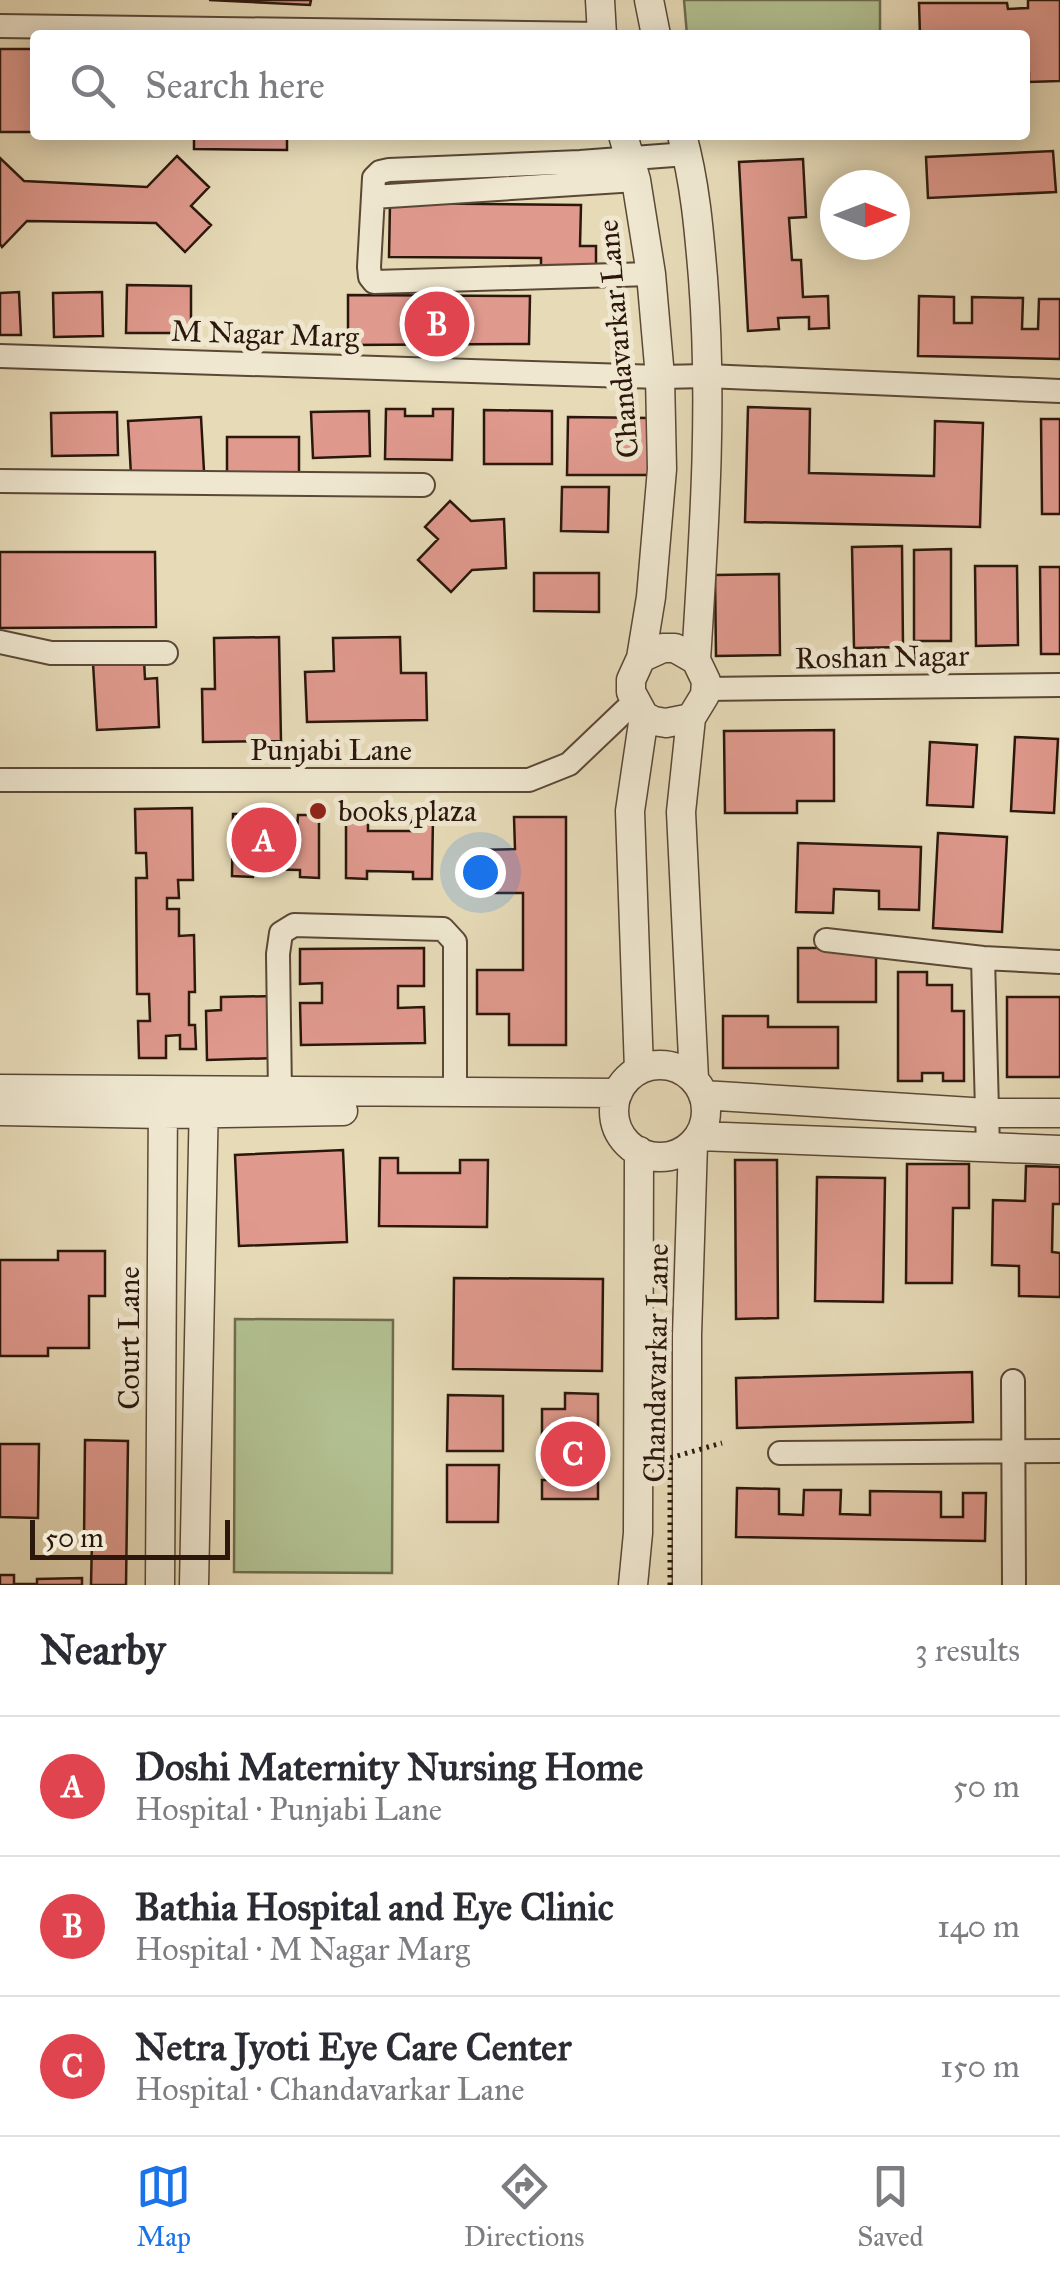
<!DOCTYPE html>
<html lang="en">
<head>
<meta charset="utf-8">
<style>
	:root { --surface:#fff; --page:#f7f7f7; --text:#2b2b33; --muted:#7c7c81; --line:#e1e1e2; --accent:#1a73e8 }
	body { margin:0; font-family:"IM FELL Great Primer",serif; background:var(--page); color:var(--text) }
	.compass { position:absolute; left:820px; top:170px; width:90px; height:90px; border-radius:50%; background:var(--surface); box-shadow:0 5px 25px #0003; rotate:90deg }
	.scale { position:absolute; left:30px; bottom:25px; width:200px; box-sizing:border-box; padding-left:10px; border:5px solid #2b170c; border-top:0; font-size:28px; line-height:35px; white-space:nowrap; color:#2b170c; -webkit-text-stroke:8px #efe7d0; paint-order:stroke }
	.you { position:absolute; left:480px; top:872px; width:35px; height:35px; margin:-25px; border:8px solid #fff; border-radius:50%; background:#1a73e8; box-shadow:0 0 0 15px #1a73e833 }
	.badge { display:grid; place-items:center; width:65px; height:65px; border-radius:50%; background:var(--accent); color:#fff; font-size:32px; font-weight:700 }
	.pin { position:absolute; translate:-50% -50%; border:5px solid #fff; box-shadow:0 2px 10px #0006 }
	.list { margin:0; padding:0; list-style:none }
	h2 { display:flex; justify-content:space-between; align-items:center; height:130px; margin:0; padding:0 40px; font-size:42px }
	h2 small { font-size:32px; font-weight:400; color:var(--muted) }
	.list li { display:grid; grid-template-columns:65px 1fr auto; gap:30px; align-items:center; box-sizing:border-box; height:140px; padding:0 40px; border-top:2px solid var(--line) }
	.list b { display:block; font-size:38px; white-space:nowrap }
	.list p { margin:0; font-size:32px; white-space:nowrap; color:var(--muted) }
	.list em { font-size:32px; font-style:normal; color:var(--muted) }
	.icon { flex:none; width:55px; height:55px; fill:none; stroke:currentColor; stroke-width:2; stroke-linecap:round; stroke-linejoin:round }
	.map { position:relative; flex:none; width:1060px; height:1585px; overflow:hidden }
	.search { position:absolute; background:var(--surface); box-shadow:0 5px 25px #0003; left:30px; right:30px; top:30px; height:110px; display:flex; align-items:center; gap:25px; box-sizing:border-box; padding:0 35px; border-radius:10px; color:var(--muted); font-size:38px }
	.sheet { height:550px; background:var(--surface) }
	nav { display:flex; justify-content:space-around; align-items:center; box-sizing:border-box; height:140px; border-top:2px solid var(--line); background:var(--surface); font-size:28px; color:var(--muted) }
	nav a { display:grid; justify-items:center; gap:5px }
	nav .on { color:var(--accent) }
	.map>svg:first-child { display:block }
	.green { fill:#b2c091; stroke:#6e6c4e; stroke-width:2.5 }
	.building { fill:#df998d; stroke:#2b170c; stroke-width:2.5 }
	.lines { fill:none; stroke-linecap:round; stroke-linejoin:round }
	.minor-casing { stroke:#5a4837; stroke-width:26 }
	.tertiary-casing { stroke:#5a4837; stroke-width:31 }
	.minor { stroke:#efe7d0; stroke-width:22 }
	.tertiary { stroke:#efe7d0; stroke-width:28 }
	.path-bridge { stroke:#2b170c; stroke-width:5; stroke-dasharray:2.5 5; stroke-linecap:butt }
	.poi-dot { fill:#8f2418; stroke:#efe7d0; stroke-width:4 }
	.labels { text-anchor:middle; stroke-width:10; stroke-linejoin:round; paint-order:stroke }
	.street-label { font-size:30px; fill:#2b170c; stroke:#efe7d0 }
	.poi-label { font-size:30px; fill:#2b170c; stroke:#efe7d0; text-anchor:start }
</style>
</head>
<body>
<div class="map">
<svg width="1060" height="1585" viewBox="0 0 1060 1585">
	<rect width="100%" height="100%" fill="#e6dab7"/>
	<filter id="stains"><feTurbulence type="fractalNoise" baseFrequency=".002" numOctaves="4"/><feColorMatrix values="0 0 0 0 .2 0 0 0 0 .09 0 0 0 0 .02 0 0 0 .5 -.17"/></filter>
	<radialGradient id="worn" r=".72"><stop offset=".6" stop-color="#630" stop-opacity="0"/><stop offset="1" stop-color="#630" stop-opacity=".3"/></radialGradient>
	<path class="green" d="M684,0H880V35H687Z
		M235,1319L393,1320L392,1573L234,1572Z"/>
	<path class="building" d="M209,0H311L310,5Z
		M1028,0H1060V81L1029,82V74L1025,75V35H920L919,3H1007L1008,9L1028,8Z
		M0,49H35V132H0Z
		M194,135H287V150L194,149Z
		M1053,151L1056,192L928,198L926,157Z
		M177,156L209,187L191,206L211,225L185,252L156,223L27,221L2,247L0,244V158L24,181L147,187Z
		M803,159L806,217L789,218L792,260H801L803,297L828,296L829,328L809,329V317L778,318L779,329L748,331L739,162Z
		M390,203L581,205L580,246H596V266H541V258L389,257Z
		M127,285L191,286V333H126Z
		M19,292L21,335H0V293Z
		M102,292L103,336L54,337L53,293Z
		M348,295L530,296L529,344L348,345Z
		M919,296L954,297V323H972V297L1023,298L1022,329H1038L1039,299H1060V359L918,356Z
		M748,407L810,409L809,473L934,476L935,421L983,423L980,527L745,522Z
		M386,409H405V416H433V409H453L452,460L385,459Z
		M484,410L552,411V464H484Z
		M369,411L370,456L313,458L311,412Z
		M117,412L118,455L52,456L51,413Z
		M201,417L204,471L131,475L128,421Z
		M568,417L651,418L650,475H567Z
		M1041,419H1060V514H1042Z
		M227,437H299V491H227Z
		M562,487H609L608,532L561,531Z
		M450,501L471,521L504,519L506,568L472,570L451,592L418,560L438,539L425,527Z
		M902,546L903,647L854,648L852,547Z
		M951,549V641H914V550Z
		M0,552H155L156,627L0,628Z
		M975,566H1017L1018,645L976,646Z
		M1040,567H1060V654H1041Z
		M534,573H599V612L534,611Z
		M779,574L780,655L716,656L715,575Z
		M279,637L281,741L203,742L202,689H215L214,638Z
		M400,637L401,673H426L427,720L307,722L305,672L334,671L333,638Z
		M144,660L145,679L157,678L159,727L97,730L93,663Z
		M834,730V801H797V813H725L724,731Z
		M1015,737L1058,739L1054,813L1011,811Z
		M930,742L977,745L973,807L927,805Z
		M192,808L193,880H178L179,898H167V909H179V936L194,935L195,992H189V1025H195L196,1049H180V1035L166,1036V1058H139L138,1021H150L149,994H137L136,878H147L146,853H136L135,809Z
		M233,814H255L254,829H297L298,815H319V878L300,877V870L254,869L253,877L232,876Z
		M346,816H368V831H411V817H433L432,879H413V872L367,871V879L346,878Z
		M514,817H566V1045H509V1014H477V970H523V893H477V850L515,849Z
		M938,833L1007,837L1002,932L933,928Z
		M798,843L921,847L919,910L879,909V891L834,889L833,913L796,912Z
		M424,948V986H398V1008L424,1007L425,1043L301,1045L300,1003H322V983L300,984V949Z
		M798,948H876V1002H798Z
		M898,972H927V985H952V1011H964V1081H943V1073H922V1081H898Z
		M275,996L276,1058L207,1060L206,1011L221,1010V997Z
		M1007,997H1060V1077H1007Z
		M723,1016H768V1027H838V1068H723Z
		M343,1150L347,1242L239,1246L235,1155Z
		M380,1158H398V1173H460V1160H488L487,1227L379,1226Z
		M735,1160H777L778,1318L736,1319Z
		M907,1164H969V1208H953L952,1283H906Z
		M1026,1166L1060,1167V1204H1053L1052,1252L1060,1253V1297L1019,1296V1266L992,1265L993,1200L1025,1201Z
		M817,1177L885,1178L883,1302L815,1301Z
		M58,1251H105V1296H89V1348H48V1356H0V1260H58Z
		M454,1278L603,1279L602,1371L453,1369Z
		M972,1372L973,1422L737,1428L736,1378Z
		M565,1393L598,1394V1499H542V1480H550L551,1447H542V1409H565Z
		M448,1395L503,1396V1451H447Z
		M85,1440L128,1441L126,1585H91L92,1540H84Z
		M0,1444H39L38,1518L0,1517Z
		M447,1465H499L498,1522H447Z
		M737,1488L779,1489V1514L803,1515L804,1490H841L840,1514L870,1515V1491L941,1492V1517H963V1493H986L985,1541L736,1537Z
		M0,1575H14V1584H37V1579L82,1578V1585H0Z"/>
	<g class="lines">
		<g class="minor-casing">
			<path id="minor" d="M0,26L602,34
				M373,197L636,180
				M651,274L374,282L370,277L369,267L374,178L380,172L389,170L580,162L687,154
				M0,356L660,377L707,376L1060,391
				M0,481L423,485
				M0,642L51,653H166
				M705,689L1060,685
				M0,780H529L569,764L634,702
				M826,940L983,958L1060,962
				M983,958L988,1149
				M280,1093L278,954L281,933L294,925L443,929L455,942V1093
				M1013,1381L1014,1585
				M780,1453L1060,1451"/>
		</g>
		<g class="tertiary-casing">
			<path id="tertiary" d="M600,0L602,35
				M649,0L656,35
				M623,135L636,180L651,274L660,377L662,469L651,597L641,658L631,680V692L644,716L654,721L666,723L691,718
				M682,135C695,182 699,230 703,278C713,406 704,532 696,660
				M641,658L663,648H675L696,660L706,681L705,695L691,718L681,812L694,1079
				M614 1111a46 46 0 1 1 92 0a46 46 0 1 1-92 0Z
				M639,1070L630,811L644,716
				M0,1089L618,1093
				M703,1095L987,1113H1060
				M0,1111L163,1114L343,1111
				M699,1136L1060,1150
				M160,1585L163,1097
				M194,1585L204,1097
				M633,1585L638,1533L639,1151
				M687,1585V1335L693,1143"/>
		</g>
		<use href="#minor" class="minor"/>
		<use href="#tertiary" class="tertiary"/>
		<path class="path-bridge" d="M670,1585V1458L722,1443"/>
	</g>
	<circle class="poi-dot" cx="318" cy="811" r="10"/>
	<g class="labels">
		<g class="street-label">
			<text transform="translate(265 334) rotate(2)" y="10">M Nagar Marg</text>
			<text transform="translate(618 339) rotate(-95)" y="10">Chandavarkar Lane</text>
			<text transform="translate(882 657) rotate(-1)" y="10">Roshan Nagar</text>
			<text x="331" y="760">Punjabi Lane</text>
			<text transform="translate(129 1338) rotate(-90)" y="10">Court Lane</text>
			<text transform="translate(656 1363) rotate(-89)" y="10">Chandavarkar Lane</text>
		</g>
		<g class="poi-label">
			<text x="338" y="821">books plaza</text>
		</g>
	</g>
	<rect width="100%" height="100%" filter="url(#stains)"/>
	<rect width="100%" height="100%" fill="url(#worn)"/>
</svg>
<svg class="compass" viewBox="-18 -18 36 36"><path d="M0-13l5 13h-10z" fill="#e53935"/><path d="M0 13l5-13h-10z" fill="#7c7c81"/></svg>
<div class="scale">50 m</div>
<div class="you"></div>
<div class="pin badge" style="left:264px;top:840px;background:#e0444e">A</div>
<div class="pin badge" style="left:437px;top:324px;background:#e0444e">B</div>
<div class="pin badge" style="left:573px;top:1454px;background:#e0444e">C</div>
<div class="search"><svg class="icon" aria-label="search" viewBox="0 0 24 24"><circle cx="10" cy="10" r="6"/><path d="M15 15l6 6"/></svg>Search here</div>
</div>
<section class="sheet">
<h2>Nearby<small>3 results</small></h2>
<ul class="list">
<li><span class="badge" style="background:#e0444e">A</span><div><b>Doshi Maternity Nursing Home</b><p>Hospital · Punjabi Lane</p></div><em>50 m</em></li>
<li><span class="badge" style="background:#e0444e">B</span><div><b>Bathia Hospital and Eye Clinic</b><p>Hospital · M Nagar Marg</p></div><em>140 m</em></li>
<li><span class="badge" style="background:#e0444e">C</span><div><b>Netra Jyoti Eye Care Center</b><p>Hospital · Chandavarkar Lane</p></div><em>150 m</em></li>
</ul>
</section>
<nav>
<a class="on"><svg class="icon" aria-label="map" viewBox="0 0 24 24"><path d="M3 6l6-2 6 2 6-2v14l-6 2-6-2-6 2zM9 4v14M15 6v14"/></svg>Map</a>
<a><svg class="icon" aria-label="directions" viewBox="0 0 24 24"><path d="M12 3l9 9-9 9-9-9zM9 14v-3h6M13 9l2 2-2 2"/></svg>Directions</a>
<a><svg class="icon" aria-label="saved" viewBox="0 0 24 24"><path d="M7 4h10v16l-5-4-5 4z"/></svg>Saved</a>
</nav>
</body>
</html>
